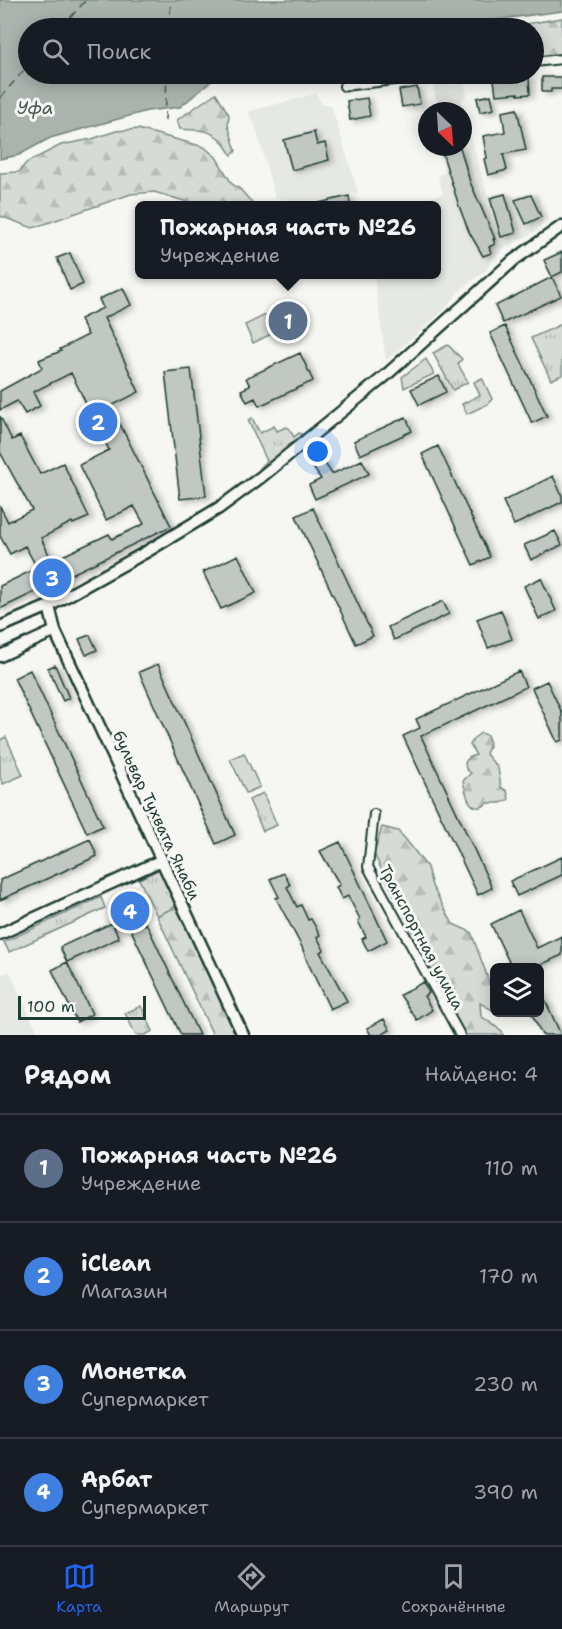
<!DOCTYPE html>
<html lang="ru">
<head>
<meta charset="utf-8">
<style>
	:root { --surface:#171b24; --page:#242831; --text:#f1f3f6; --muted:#9ea1a6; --line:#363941; --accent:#2563eb }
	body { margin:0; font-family:"Shantell Sans",sans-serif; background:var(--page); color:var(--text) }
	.controls { position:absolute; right:18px; bottom:18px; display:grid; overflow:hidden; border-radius:9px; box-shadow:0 3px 15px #0003 }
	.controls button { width:54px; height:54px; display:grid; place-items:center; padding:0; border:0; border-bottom:2px solid var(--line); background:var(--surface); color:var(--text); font:30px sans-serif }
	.compass { position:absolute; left:418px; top:102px; width:54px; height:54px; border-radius:50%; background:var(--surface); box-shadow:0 3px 15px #0003; rotate:155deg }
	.scale { position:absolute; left:18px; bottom:15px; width:128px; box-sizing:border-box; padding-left:6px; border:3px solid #1f3d34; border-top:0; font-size:16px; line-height:21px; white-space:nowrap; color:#1f3d34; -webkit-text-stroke:4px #f6f6f2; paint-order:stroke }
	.you { position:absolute; left:318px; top:452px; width:21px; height:21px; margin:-15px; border:4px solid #fff; border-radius:50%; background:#1a73e8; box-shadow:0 0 0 9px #1a73e833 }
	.badge { display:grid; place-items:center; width:39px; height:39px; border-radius:50%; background:var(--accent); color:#fff; font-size:20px; font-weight:700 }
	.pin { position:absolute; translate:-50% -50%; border:3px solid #fff; box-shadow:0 2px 6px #0006 }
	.popup { position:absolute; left:135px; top:201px; width:306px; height:78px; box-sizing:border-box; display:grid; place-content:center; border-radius:9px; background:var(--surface); filter:drop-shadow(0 2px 4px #0005); font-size:20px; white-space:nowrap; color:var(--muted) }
	.popup b { font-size:22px; color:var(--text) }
	.popup::after { content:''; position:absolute; left:50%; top:100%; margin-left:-12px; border:12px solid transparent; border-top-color:var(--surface) }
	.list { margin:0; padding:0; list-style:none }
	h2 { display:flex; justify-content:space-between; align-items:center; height:78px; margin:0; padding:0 24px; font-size:26px }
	h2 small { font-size:20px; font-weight:400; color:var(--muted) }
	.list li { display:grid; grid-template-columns:39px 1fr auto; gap:18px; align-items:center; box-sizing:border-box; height:108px; padding:0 24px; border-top:2px solid var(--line) }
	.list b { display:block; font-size:22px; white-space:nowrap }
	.list p { margin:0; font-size:20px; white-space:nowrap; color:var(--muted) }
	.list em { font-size:20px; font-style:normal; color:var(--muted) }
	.icon { flex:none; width:33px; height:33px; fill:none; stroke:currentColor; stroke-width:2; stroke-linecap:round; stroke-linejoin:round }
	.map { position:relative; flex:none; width:562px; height:1035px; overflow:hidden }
	.search { position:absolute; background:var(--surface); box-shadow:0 3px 15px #0003; left:18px; right:18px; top:18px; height:66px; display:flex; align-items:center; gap:15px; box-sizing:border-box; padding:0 21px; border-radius:33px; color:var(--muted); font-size:22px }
	.sheet { height:510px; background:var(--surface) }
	nav { display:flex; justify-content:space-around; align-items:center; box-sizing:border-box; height:84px; border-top:2px solid var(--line); background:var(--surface); font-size:16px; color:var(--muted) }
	nav a { display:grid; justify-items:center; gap:3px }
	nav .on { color:var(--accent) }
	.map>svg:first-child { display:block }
	.built { fill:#e6e8e4 }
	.grass { fill:url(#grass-tufts); stroke:#7a8c85; stroke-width:1.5 }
	.forest { fill:url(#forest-firs); stroke:#7a8c85; stroke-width:1.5 }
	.pitch { fill:#d6dbd6; stroke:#7a8c85; stroke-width:1.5 }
	.water { fill:#aab3ae; stroke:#72847d; stroke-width:1.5 }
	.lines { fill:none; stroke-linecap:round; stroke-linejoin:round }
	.ferry { stroke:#425a52; stroke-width:1.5; stroke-dasharray:8 6; stroke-linecap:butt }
	.building { fill:#c1c8c3; stroke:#1f3d34; stroke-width:1.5; filter:url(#shadow) }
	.street-casing { stroke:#1f3d34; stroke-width:12 }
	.secondary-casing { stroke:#1f3d34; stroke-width:15 }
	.street { stroke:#f6f6f2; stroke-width:8 }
	.secondary { stroke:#f6f6f2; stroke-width:10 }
	.labels { text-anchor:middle; stroke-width:6; stroke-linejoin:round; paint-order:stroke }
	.street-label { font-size:16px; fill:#1f3d34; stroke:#f6f6f2 }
	.water-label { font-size:18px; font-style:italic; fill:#425a52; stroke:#f6f6f2 }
</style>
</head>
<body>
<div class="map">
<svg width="562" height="1035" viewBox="0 0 562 1035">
	<defs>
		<pattern id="grass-tufts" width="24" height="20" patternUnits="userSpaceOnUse" patternTransform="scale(1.5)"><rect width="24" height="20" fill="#d6dbd6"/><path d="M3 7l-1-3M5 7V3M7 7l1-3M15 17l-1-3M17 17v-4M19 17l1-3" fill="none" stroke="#b7bdb8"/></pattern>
		<pattern id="forest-firs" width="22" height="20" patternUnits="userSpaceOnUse" patternTransform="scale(1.5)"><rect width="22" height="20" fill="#d6dbd6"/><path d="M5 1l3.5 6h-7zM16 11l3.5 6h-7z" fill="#b7bdb8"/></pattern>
		<filter id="shadow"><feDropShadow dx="4" dy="2" stdDeviation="3" flood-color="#0004"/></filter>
	</defs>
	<rect width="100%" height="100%" fill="#f6f6f2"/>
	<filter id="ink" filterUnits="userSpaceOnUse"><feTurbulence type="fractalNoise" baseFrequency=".0167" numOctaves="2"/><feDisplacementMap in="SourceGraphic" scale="12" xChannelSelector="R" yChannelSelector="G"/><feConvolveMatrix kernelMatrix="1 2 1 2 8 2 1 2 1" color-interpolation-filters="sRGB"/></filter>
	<g filter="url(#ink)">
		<path class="built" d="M464,79L467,96L461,100L487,195L506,193L513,196L538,194L543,221L538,230L505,248L493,259L487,269L458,292L444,310L386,361L374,275L436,274V206L416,205L443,193L438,176L446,172L438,149L441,147H463V111H439L433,84Z
			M316,94L322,105H331L358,192L305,204L275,197L255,124L249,114L250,111Z
			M9,971L39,1035H0V976Z"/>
		<path class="grass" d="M562,324V375L551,380L531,338Z
			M448,345L462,359L458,364L468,382L453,390L433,353Z
			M426,359L434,374L404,388L402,377Z
			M482,378L492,399L488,404L467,414L462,404L480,395L474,382Z
			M252,418L260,433L274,426L277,431L286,427L289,428L294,437L299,433L301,434L300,438L264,469L260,468L267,461L248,420Z
			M6,737L23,775L3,784L0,777V740Z
			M263,793L277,825L263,831L249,800Z
			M160,869L177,906L157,916L139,879Z
			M101,897L105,908L9,952L4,942Z
			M141,1006L153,1031L145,1035H136L125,1013Z"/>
		<path class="forest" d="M562,18V54L534,56V28H502Z
			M216,93L229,115L228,125L236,151L232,155C227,151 226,145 221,140C206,127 197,131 180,129L177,120Z
			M138,129L204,147L216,157L232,184L240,189L254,205H198L154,192L131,194L33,228L0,216V173L19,172L26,163L61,145L92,139L116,131Z
			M481,733L487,735L490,743L486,754L498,768L501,787L507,791L509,799C502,804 498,803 490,803C482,803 489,805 481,807C467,810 466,790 463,781L471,773L466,769L465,763L469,757L476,755L470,745L474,738Z
			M382,827L398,831L407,841L427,867L432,886L453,924L471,932L494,995V1011L480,1003L481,1016L502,1031L503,1035H464L453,1013L454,989L438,983L404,915L405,903L394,895L374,854Z
			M177,906L238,1035H213L157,916Z"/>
		<path class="pitch" d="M276,310L284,328L253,343L245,325Z
			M244,753L260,787L246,793L230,759Z"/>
		<path class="water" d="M0,0H562V11L432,28H28V74H220L180,107L147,111L50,138L19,155L0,159Z"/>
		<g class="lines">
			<path class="ferry" d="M61,28L86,0
				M169,28L171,0
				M0,98L28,65
				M165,120L167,74"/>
		</g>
		<path class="building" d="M529,77L530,94L518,95V93L496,95L494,80Z
			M542,77H562V89H551V92H542Z
			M417,87L420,104L402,107L399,90Z
			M491,95L494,109L480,112L477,98Z
			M367,98L370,116L350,120L347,101Z
			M517,109L526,150L503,154L507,170L488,175L484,159L487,158L483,136L505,132L502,112Z
			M314,132L317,145L325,143L329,160L292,170L284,140Z
			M445,147H460L470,182L495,239H493L495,244L489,247L491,253L483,256L469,232L459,206L441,149Z
			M505,194L516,233L501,237L490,198Z
			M531,195L541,217L526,224L515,200Z
			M349,196L350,204L318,206V203Z
			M562,252V272L552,277L544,260Z
			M70,253L83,284L70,290L57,258Z
			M552,277L561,296L503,323L495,306Z
			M123,288L131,305L104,318L139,392L111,406L171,526L0,609V586L37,568L25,546L10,554L0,536V506L8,522L32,510L0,452V416L12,440L20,436L40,474L63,463L89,517L73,524L72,522L41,538L52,561L109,534L112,539L144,524L134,506L106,520L79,465L109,450L71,373L33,392L40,406L25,414L17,401L0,410V391L42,368L39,360L61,351L60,349L88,335L80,319L103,308L99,299Z
			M505,326L547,416L532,423L490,333Z
			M300,353L313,381L259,406L255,398L247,402L241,390L250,386L246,378Z
			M191,369L206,496L180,499L165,372Z
			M439,376L446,392L419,405L411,389Z
			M406,417L412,431L360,455L354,441Z
			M438,446L490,557L473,565L422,454Z
			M322,459L332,474L362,460L369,474L315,499L309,485L321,479L312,466Z
			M553,476L562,496V502L514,525L503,501Z
			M313,508L373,636L356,644L296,516Z
			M555,531L562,545L531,560L524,545Z
			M238,555L256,593L221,609L203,572Z
			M541,578L556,611L539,619L524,586Z
			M443,601L449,614L394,640L388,627Z
			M501,610L512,639L488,648L477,619Z
			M90,635L97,650L86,655L79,639Z
			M158,664L235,835L216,844L139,672Z
			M55,665L69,698L63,701L48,668Z
			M30,670L103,826L87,833L14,678Z
			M519,671L526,687L421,736L492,888L478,895L403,736L420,728L416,719Z
			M547,681L562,713V740L557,742L532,688Z
			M90,839L97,856L0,900V880Z
			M340,842L387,941L368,951L362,939L366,937L358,921L360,919L348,896L342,899L336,887L340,885L320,851Z
			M562,857V875L517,896L510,881Z
			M284,873L290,885L287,887L297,907L301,905L308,920L311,919L320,935L317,937L324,950L320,952L347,1001L330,1009L307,961L302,947L276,898L279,897L270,879Z
			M519,910L537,948L562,936V955L534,968H497L509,962L491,924Z
			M112,923L119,938L67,962L60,947Z
			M146,923L199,1035H181L131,930Z
			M67,962L92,1014L77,1022L52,970Z
			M423,982L429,993L424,996L432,1010L417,1020L400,995Z
			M540,989L561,1035H542L531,1012H540Z
			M384,1019L390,1030L381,1035H371L367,1028Z"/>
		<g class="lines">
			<g class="street-casing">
				<path id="street" d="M534,62L562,59
					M344,86L444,74
					M374,814L368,867L460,1035"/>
			</g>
			<g class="secondary-casing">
				<path id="secondary" d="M49,606L55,631L243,1035
					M0,627L49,606L146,552L219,508L261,477L384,377L514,260L562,226
					M0,656L55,631
					M0,934L162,860"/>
			</g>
			<use href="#street" class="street"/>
			<use href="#secondary" class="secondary"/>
		</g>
	</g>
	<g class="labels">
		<g class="street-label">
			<text transform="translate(157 815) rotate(65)" y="6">бульвар Тухвата Янаби</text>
			<text transform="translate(422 937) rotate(62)" y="6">Транспортная улица</text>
		</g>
		<g class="water-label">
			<text x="35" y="114">Уфа</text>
		</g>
	</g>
</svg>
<div class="controls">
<button><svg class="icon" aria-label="layers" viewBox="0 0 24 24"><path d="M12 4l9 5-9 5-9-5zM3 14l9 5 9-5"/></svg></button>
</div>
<svg class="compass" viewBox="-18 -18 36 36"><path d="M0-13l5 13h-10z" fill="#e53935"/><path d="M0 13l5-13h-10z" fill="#9ea1a6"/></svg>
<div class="scale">100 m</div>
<div class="you"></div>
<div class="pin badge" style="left:288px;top:321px;background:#5c6f8a">1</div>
<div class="popup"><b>Пожарная часть №26</b>Учреждение</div>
<div class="pin badge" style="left:98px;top:422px;background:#3f7fe0">2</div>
<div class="pin badge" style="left:52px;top:578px;background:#3f7fe0">3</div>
<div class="pin badge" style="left:130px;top:911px;background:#3f7fe0">4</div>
<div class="search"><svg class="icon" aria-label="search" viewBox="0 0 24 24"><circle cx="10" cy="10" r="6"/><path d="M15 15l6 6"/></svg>Поиск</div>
</div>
<section class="sheet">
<h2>Рядом<small>Найдено: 4</small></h2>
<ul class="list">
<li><span class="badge" style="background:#5c6f8a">1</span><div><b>Пожарная часть №26</b><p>Учреждение</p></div><em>110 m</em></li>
<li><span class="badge" style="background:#3f7fe0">2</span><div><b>iClean</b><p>Магазин</p></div><em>170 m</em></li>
<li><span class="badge" style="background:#3f7fe0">3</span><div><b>Монетка</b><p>Супермаркет</p></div><em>230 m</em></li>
<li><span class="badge" style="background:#3f7fe0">4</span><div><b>Арбат</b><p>Супермаркет</p></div><em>390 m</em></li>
</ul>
</section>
<nav>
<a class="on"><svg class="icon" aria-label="map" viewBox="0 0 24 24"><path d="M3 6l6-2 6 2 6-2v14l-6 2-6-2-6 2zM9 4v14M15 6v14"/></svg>Карта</a>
<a><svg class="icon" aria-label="directions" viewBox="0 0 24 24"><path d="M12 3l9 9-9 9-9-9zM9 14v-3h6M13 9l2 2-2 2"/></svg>Маршрут</a>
<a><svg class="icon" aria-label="saved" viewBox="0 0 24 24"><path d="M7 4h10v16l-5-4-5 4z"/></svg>Сохранённые</a>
</nav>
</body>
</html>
